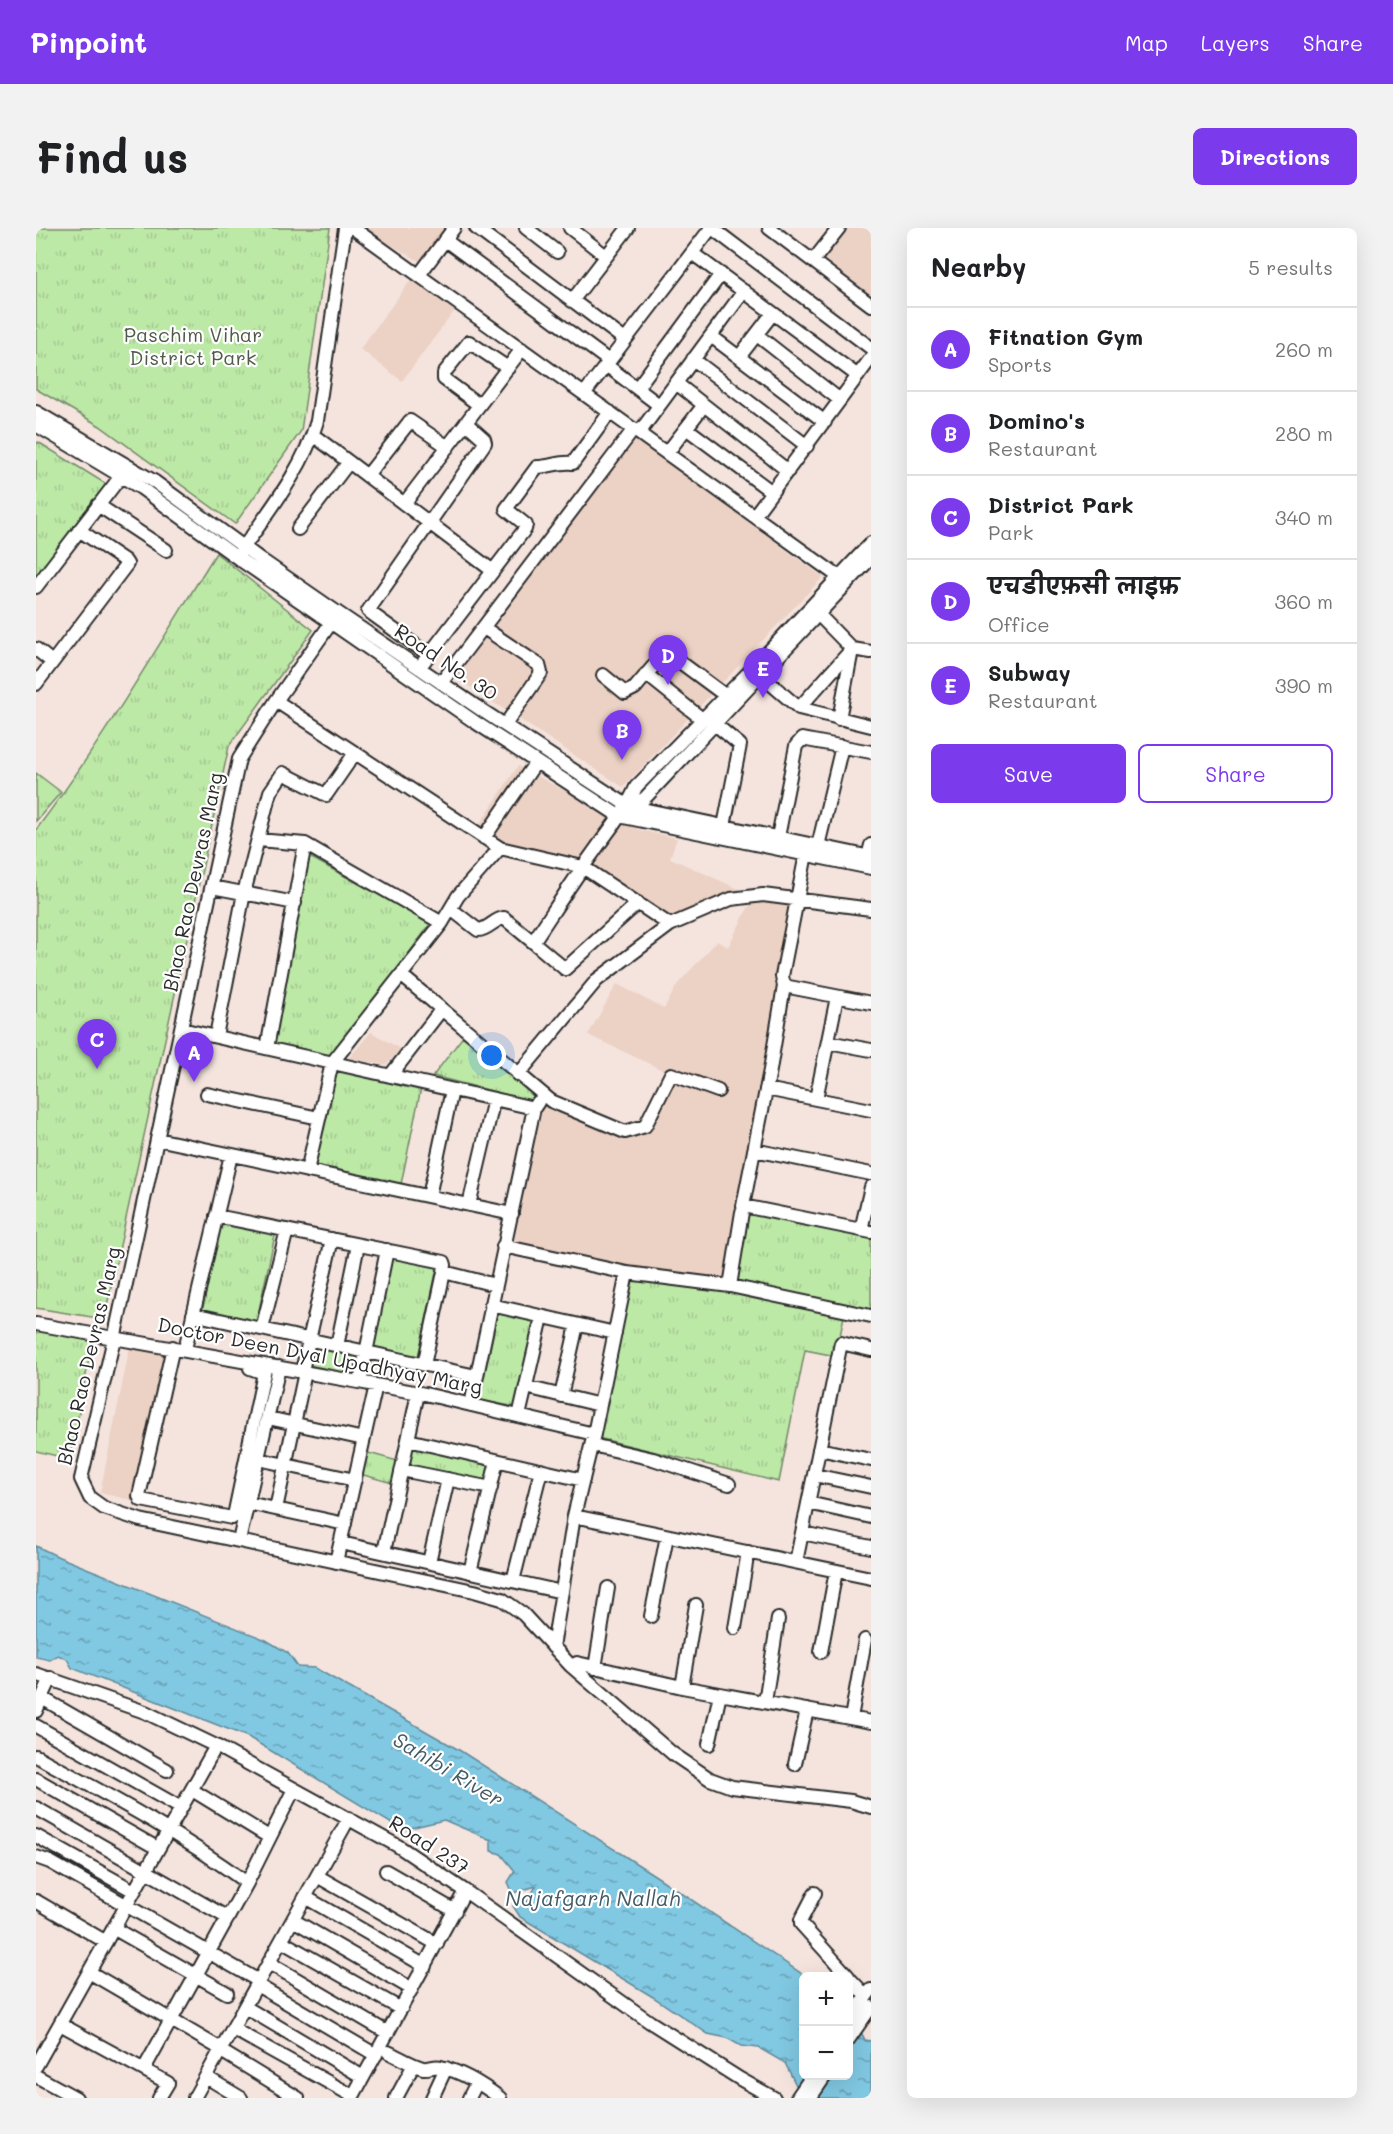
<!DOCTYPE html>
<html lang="en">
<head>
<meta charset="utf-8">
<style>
	:root { --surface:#fff; --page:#f2f2f2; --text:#202124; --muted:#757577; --line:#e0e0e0; --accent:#7c3aed }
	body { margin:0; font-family:Mali,"Playpen Sans Deva",sans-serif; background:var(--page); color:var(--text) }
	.controls { position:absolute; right:18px; bottom:18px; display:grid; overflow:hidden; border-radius:9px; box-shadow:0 6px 24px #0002 }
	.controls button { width:54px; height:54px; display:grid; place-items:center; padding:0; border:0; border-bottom:2px solid var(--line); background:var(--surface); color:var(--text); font:30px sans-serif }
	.you { position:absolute; left:456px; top:828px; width:21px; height:21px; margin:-15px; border:4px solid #fff; border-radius:50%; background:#1a73e8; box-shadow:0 0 0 9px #1a73e833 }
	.badge { display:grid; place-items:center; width:39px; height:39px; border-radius:50%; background:var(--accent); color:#fff; font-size:20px; font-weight:700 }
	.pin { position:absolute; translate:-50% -50px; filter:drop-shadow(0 2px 3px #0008) }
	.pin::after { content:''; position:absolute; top:32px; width:21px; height:18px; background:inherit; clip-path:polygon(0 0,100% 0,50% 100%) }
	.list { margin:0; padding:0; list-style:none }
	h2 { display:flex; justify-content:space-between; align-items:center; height:78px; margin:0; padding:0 24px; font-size:26px }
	h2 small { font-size:20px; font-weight:400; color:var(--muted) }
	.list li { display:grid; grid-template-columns:39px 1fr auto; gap:18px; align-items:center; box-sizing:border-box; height:84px; padding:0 24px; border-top:2px solid var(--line) }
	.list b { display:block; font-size:22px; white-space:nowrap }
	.list p { margin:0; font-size:20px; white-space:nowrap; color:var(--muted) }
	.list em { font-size:20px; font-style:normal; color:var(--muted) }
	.actions { display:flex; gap:12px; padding:18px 24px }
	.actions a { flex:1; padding:14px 0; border:2px solid var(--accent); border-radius:9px; text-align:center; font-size:21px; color:var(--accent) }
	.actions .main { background:var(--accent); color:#fff }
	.map { position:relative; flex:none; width:835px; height:1870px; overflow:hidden; border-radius:9px }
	header { display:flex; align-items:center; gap:36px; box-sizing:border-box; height:84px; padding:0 30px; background:var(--accent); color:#fff }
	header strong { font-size:28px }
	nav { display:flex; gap:33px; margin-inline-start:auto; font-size:21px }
	.intro { display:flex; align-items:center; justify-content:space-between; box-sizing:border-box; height:144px; padding:0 36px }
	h1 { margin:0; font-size:42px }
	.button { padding:15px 27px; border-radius:9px; background:var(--accent); color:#fff; font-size:21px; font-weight:700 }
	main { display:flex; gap:36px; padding:0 36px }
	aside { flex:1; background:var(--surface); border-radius:9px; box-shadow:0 6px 24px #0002 }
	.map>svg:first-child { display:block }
	.built { fill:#ecd1c5 }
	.grass { fill:url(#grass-tufts); stroke:#748a69; stroke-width:1.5 }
	.water { fill:url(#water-ripples); stroke:#5f8999; stroke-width:1.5 }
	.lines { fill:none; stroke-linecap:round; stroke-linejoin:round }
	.minor-casing { stroke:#2b2b2b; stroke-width:16 }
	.minor { stroke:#fff; stroke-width:12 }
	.labels { text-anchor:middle; stroke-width:4.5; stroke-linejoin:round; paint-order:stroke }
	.park-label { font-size:20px; fill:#505a4a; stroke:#fff }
	.street-label { font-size:20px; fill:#2b2b2b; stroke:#fff }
	.water-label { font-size:21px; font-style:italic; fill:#455a62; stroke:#fff }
</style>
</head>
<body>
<header>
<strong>Pinpoint</strong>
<nav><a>Map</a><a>Layers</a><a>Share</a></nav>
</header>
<div class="intro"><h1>Find us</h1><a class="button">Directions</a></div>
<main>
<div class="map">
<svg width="835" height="1870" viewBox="0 0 835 1870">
	<defs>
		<pattern id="grass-tufts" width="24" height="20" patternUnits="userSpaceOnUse" patternTransform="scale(1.5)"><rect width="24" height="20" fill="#bde9a7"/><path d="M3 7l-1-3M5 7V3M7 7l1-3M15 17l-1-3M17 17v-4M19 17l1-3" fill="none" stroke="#a3c890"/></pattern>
		<pattern id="water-ripples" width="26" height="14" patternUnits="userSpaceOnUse" patternTransform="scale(1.5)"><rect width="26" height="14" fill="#81c8e2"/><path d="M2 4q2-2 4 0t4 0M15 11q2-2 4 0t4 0" fill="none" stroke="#6aa3b7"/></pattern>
	</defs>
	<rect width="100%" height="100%" fill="#f4e4dd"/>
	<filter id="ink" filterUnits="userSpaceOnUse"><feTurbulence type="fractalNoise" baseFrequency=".0167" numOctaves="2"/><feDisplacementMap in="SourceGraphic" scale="12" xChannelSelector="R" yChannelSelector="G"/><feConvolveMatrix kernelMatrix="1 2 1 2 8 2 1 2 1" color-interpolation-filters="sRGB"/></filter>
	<g filter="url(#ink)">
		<path class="built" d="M319,0H413L387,35L346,12L318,4Z
			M808,0H835V67L785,28Z
			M377,49L422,78L366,153L324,121Z
			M593,206L787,349L587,559L414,446Z
			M482,538L603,602L641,610L634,630L705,662L638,692L543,640L455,619L440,602Z
			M715,674H757L689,1060L599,1042L478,1014L507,876L553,894L603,906L635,846L552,807L581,756L628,781L641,757L681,713L692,719Z
			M335,804L366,822L349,837L313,830Z
			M94,1118L127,1125L96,1272L64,1265Z"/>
		<path class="grass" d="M0,0H294L265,203L199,296L64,198L0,161Z
			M2,214L70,256L0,349V217Z
			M180,325L277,402L193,518L68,1091L0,1080V602C66,514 122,418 180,325Z
			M0,545L25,564L0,593Z
			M270,627L395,695L296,830L238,817Z
			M428,807L507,876L397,848Z
			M299,841L385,860L365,956L279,937Z
			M703,981L835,1008V1088L809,1083L800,1128L769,1122L743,1254L554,1208L599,1042L689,1060Z
			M185,995L239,1007L220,1096L166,1084Z
			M356,1030L401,1040L382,1130L336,1120Z
			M462,1084L498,1092L480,1179L443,1172Z
			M0,1098L58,1105L34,1231L0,1223Z
			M277,1119L323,1128L320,1147L273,1137Z
			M376,1220L453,1235L449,1254L372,1238Z
			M329,1224L365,1234L360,1256L324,1246Z"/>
		<path class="water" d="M0,1318L23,1329L230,1412L252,1425L262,1439L279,1440L423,1522L623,1650L769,1748L768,1848H812L813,1780L829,1812L835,1813V1870H782L760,1857L749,1835L723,1820L705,1818L691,1810L672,1806L617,1769L484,1689L477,1678L492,1673L500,1658L477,1665L472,1654L479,1643L465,1626L455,1623V1612L408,1592L366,1602L212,1509L36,1440L31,1431L22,1427L14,1432L0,1429Z"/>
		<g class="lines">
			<g class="minor-casing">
				<path id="minor" d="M317,0L803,349
					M440,0L589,112
					M490,0L521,24
					M534,0L570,28
					M676,0L835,120
					M733,0L835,77
					M409,12L573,133
					M656,25L822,148
					M777,33L803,0
					M383,47L418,0
					M536,73L592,0
					M721,107L804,172
					M675,108L789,194
					M703,129L737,85
					M657,131L771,218
					M570,137L623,177
					M640,155L752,243
					M601,160L685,46
					M548,166L675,0
					M443,177L408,151V145L433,114L472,140
					M0,184L119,254L224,331L302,385L447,483L592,578L835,629
					M0,197L105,260L203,331L439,494L583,588L835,640
					M650,200L736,264
					M603,205L708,63
					M277,207L457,343
					M631,225L668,177
					M331,248L374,193L412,219
					M368,276L486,121
					M62,277L130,322
					M718,288L835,130
					M262,301L313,234
					M203,326C232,284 267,242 281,193L309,0
					M0,359L85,248
					M778,382L816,421L835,424
					M302,385L240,473L203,531L80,1102L45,1251L54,1270L68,1280L104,1292L438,1363L466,1371L487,1386L535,1438L637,1526L674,1551L696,1559L815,1573L835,1579
					M448,400L503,437L505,445L469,497
					M0,421L16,434
					M393,427L332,383L449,215L448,211L430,195
					M383,440L489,301L490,297L470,281L501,239C514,239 524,233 537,235L574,184
					M720,443L763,480L835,498
					M610,446L666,491
					M567,447L589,465L599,460L627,427L636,428L690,468
					M405,455L598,201
					M0,456L91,336L89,333L43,302
					M240,473L464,620L547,639L634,697
					M763,480L816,421
					M803,491L816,422
					M679,496L704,517L688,598
					M592,578L608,571L835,330
					M742,609L760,518L766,511L835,524
					M448,610L500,534
					M222,612L269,616L406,695
					M782,618L806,518
					M770,626L746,748L748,758L734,842L707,978L835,1004
					M832,629L835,617
					M176,659L259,675
					M415,681L442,702C452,702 458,691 468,690L497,714C517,684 536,654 557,625C572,603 590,583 600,559L717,440L835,315
					M497,714L529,741L602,675
					M365,747L515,873L589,904L609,898L635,846L682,863
					M748,758L835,775
					M145,801L498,880
					M180,808L208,665L234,564L247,545L290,567L319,525
					M792,814L835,822
					M231,820L269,616
					M482,847L561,752L634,697L695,671L727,667L835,681
					M354,848L405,782
					M730,861L835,882
					M171,866L283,890
					M780,871L801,769
					M121,911L476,986
					M718,922L835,946
					M271,943L296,835L406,695L422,668L464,620
					M393,968L416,862
					M433,977L458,871
					M180,988L408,1034L409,1037L408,1044L388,1137
					M825,1002L835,959
					M467,1018L591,1045L694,1058L835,1088
					M408,1044L459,1057
					M694,1058L706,984
					M455,1077L579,1105
					M157,1086L440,1148
					M0,1096L389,1166L558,1206
					M226,1101L251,1002
					M301,1118L322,1017
					M137,1119L103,1268L105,1272L196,1290L198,1288L228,1145L214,1140
					M149,1121L195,927
					M266,1143L296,1011
					M324,1154L351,1022
					M490,1159L564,1177
					M525,1168L541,1097
					M435,1177C455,1078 477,979 498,880L502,874
					M483,1188L506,1089
					M232,1190L328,1211
					M372,1212L547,1252
					M556,1217L617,1231L693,1256
					M783,1221L835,1232
					M222,1231L319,1252
					M366,1242L455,1260
					M778,1247L835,1259
					M212,1275L309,1296
					M772,1275L835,1289
					M240,1281L269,1144
					M538,1288L835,1350
					M766,1305L835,1319
					M203,1313L243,1139
					M305,1315L526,1364
					M348,1324L382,1165
					M300,1334L340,1157
					M393,1334L412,1251
					M760,1334L805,1115L835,1122
					M434,1344L461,1233
					M477,1353L505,1242
					M615,1388L631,1308
					M699,1400L712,1324
					M517,1419L538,1288L558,1206L591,1045
					M785,1424L800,1343
					M535,1438L541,1435L646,1459L835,1494
					M559,1440L572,1360
					M0,1446L109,1484L180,1518L362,1618L429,1663L614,1794L704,1851L738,1870
					M646,1459L660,1377
					M6,1470L131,1542
					M729,1474L742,1391
					M0,1483L15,1450
					M815,1490L829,1412
					M0,1498L145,1580
					M673,1516L684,1466
					M0,1528C72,1567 145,1606 211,1655
					M759,1536L771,1482
					M0,1551L121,1620
					M156,1562L233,1609
					M0,1580L192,1690
					M0,1608L98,1663
					M0,1629L14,1634L223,1753
					M350,1643L419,1683
					M281,1648L401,1716
					M779,1665L765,1692V1696L812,1748
					M269,1669L389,1738
					M0,1673L70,1714
					M257,1692L376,1761
					M77,1700L191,1765
					M245,1713L365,1781
					M233,1735L352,1805
					M53,1744L185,1821
					M812,1749L830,1768
					M221,1757L340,1827
					M209,1779L327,1849
					M812,1793L835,1762
					M24,1796L132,1855L123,1870
					M197,1801L317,1868
					M812,1812L835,1779
					M185,1823L262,1870
					M352,1824C363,1829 375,1837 387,1840C393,1841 399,1837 405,1839C426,1844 447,1857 464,1870
					M0,1838L180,1518
					M108,1841L211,1655L258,1561
					M0,1848L40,1870
					M170,1849L205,1870
					M158,1870L313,1590
					M316,1870L429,1663
					M360,1870L375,1842
					M396,1870L410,1840
					M433,1870L439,1858
					M761,1870L776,1848
					M774,1870L789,1848"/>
			</g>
			<use href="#minor" class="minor"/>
		</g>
	</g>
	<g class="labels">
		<g class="park-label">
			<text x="157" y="114">Paschim Vihar<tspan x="157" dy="23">District Park</tspan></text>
		</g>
		<g class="street-label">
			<text transform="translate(410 434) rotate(34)" y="7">Road No. 30</text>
			<text transform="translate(157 654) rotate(-78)" y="7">Bhao Rao Devras Marg</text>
			<text transform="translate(53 1128) rotate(-77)" y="7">Bhao Rao Devras Marg</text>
			<text transform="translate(284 1128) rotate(11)" y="7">Doctor Deen Dyal Upadhyay Marg</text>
			<text transform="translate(393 1617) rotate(33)" y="7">Road 237</text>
		</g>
		<g class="water-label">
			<text transform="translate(412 1542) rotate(31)" y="7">Sahibi River</text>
			<text x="557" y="1678">Najafgarh Nallah</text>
		</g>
	</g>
</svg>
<div class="controls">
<button>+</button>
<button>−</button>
</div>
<div class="you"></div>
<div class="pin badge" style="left:158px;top:854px">A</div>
<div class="pin badge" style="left:586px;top:532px">B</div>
<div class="pin badge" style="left:61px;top:841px">C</div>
<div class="pin badge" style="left:632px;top:457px">D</div>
<div class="pin badge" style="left:727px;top:470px">E</div>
</div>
<aside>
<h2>Nearby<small>5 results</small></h2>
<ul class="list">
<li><span class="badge">A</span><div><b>Fitnation Gym</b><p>Sports</p></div><em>260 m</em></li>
<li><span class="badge">B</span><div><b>Domino's</b><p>Restaurant</p></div><em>280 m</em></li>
<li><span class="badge">C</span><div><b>District Park</b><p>Park</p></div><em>340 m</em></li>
<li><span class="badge">D</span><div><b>एचडीएफ़सी लाइफ़</b><p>Office</p></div><em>360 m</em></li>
<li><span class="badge">E</span><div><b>Subway</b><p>Restaurant</p></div><em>390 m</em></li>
</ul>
<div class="actions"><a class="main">Save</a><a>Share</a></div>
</aside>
</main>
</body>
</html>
